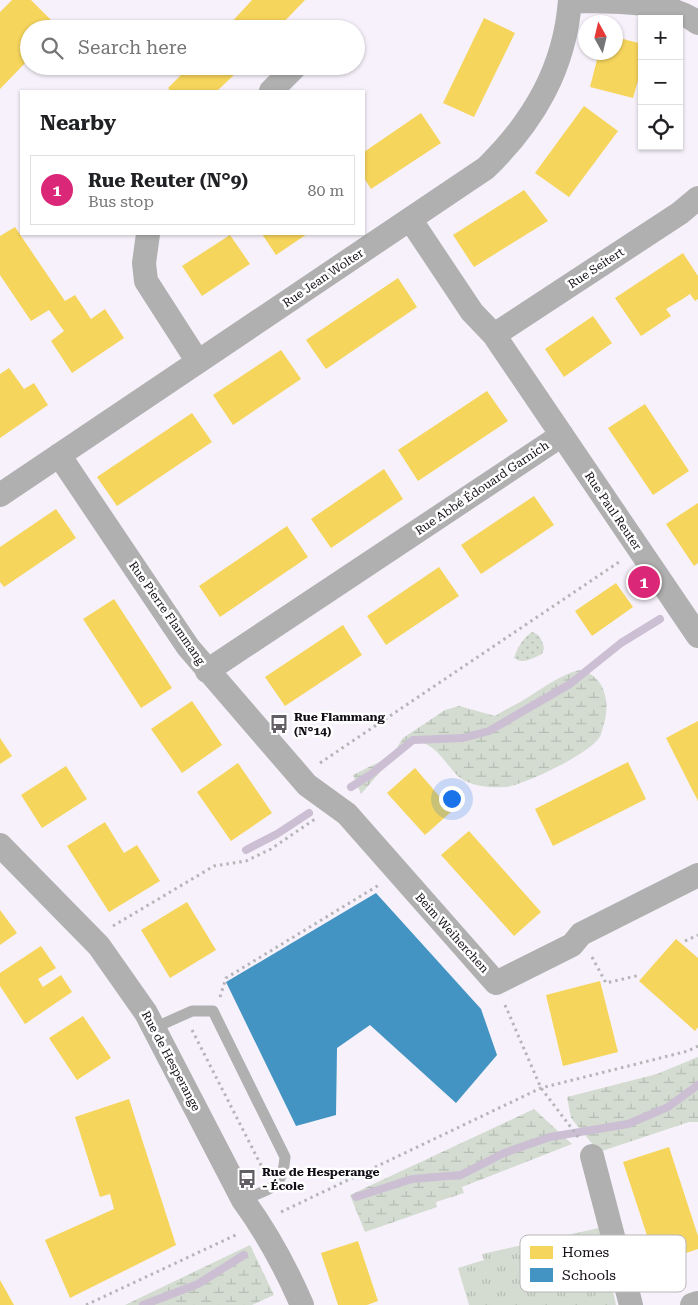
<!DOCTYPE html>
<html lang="en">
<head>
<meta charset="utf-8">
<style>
	:root { --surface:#fff; --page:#f6f6f6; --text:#202124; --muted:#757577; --line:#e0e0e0; --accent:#db2777 }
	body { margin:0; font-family:"Roboto Serif",serif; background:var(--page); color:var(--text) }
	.controls { position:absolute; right:15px; top:15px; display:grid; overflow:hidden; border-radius:0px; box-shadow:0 1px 4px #0004 }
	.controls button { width:45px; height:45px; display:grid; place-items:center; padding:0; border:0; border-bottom:1px solid var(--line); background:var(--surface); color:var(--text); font:25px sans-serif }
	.compass { position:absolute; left:578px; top:15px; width:45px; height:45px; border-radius:50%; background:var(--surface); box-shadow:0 1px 4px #0004; rotate:352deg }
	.you { position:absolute; left:451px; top:798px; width:18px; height:18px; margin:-12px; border:4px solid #fff; border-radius:50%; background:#1a73e8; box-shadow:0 0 0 8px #1a73e833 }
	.badge { display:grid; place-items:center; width:32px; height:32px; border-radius:50%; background:var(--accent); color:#fff; font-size:16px; font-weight:700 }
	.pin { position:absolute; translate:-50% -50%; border:2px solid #fff; box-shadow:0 1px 5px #0006 }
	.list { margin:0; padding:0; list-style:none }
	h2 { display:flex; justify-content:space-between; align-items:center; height:65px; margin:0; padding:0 20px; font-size:21px }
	h2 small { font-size:16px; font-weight:400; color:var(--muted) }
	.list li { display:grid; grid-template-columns:32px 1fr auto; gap:15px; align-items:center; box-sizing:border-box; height:70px; margin:0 10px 10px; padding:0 10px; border:1px solid var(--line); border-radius:0px }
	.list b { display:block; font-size:19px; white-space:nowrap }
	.list p { margin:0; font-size:16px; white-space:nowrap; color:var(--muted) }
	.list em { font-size:16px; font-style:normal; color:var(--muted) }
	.icon { flex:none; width:28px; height:28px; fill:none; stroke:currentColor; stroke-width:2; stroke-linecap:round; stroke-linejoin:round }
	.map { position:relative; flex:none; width:698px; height:1305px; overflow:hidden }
	.search { position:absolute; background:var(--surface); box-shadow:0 1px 4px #0004; left:20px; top:20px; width:345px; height:55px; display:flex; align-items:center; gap:12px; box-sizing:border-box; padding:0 18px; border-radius:28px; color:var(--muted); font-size:19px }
	.panel { position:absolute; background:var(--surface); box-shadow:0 1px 4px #0004; left:20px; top:90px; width:345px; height:145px; border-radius:0px }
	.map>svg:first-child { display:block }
	.grass { fill:url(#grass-tufts) }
	.wetland { fill:url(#wetland-marsh) }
	.park { fill:url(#park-dots) }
	.homes { fill:#f6d55c }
	.schools { fill:#4393c3 }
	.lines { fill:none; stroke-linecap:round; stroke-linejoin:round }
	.stream { stroke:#ccbfd4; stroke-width:8 }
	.path { stroke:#b6b5b8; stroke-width:3; stroke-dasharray:2.5 4; stroke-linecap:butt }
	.service { stroke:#b0b0b0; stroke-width:11 }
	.minor { stroke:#b0b0b0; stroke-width:24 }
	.labels { text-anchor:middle; stroke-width:5; stroke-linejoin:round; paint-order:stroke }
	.street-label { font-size:12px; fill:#140e17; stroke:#fff }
	.poi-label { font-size:12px; font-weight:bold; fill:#140e17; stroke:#fff; text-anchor:start }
	.key { fill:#fff; stroke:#b8b7b9; stroke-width:1 }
	.key-label { font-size:14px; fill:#140e17 }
</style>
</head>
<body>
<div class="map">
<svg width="698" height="1305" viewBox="0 0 698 1305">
	<defs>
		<pattern id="grass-tufts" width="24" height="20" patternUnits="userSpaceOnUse" patternTransform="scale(1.25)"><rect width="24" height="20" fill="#d4dcd1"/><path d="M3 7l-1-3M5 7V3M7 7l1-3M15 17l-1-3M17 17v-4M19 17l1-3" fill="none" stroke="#b5bcb3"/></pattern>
		<pattern id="wetland-marsh" width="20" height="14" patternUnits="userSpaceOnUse" patternTransform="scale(1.25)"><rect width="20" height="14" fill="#d4dcd1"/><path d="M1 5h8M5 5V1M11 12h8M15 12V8" fill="none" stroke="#b5bcb3"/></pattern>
		<pattern id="park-dots" width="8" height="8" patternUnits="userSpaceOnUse" patternTransform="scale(1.25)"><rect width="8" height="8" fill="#d4dcd1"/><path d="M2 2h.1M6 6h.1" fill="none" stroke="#b5bcb3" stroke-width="1.8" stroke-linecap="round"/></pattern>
	</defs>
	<rect width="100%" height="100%" fill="#f6f1fa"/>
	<path class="grass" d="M599,1228L616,1305H469L458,1268L484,1260L482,1254Z"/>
	<path class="wetland" d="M579,670C606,675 611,704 603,727C602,730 601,736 599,738C587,755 526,784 506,787C492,788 478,787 465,781C448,773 436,736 412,744C399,748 371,783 361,794L353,775L381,761L396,749L403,738L445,710L459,706L495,716C507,708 522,702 533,694C549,684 561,675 579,670Z
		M698,1057V1122H689L599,1152L571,1118L567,1097L657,1074Z
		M534,1109L572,1144L462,1187L464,1193L436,1202L437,1207L365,1232L350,1195Z
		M250,1245L274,1295L252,1305H125Z"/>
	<path class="park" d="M532,632C540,634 542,640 544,648L542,654C533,658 523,665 514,658C518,647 522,639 532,632Z"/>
	<path class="homes" d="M12,0H31L60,29H29V59L0,89V12Z
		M252,0H305L277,29H231L228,26Z
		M484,18L515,33L474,117L443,103Z
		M616,37L642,44V66L633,98L590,87L599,52H616Z
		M190,66H229L236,73L217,91H171L168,88Z
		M584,106L618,131L569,197L535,173Z
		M421,113L441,143L371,189L364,178V152Z
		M524,190L548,221L474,267L453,235Z
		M15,227L65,301L75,295L91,319L105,309L124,338L72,373L51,341L64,331L49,310L31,321L0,275V236Z
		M262,234H307L276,255Z
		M230,235L250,264L202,296L182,266Z
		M683,253L698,276V299L695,301L690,294L681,300L666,309L671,316L641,336L615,298Z
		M398,278L417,307L326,369L306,340Z
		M593,316L612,343L564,377L545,349Z
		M281,350L301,379L233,425L213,395Z
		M9,368L24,389L34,383L48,405L0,438V374Z
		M487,391L508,421L418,481L398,450Z
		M645,404L689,471L653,495L608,428Z
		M192,413L212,442L117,506L97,477Z
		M384,469L403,499L331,548L311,519Z
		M534,496L554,525L481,574L461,545Z
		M698,503V563L694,566L666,524Z
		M56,509L76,538L4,587L0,582V547Z
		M287,526L308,557L220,617L199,586Z
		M439,567L459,596L386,645L367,616Z
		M616,583L633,607L592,636L575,611Z
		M114,599L172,688L141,708L83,619Z
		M343,625L362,655L285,706L265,677Z
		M192,701L222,745L182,773L151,729Z
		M698,721V801L666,738Z
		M0,738L12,756L0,764Z
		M628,762L646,799L553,846L535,809Z
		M238,763L272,813L231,841L197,792Z
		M66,766L87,799L42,828L21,795Z
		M415,768L452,811L425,835L387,793Z
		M105,822L124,853L137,845L160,881L109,912L67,846Z
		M469,831L541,912L514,936L441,855Z
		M187,902L216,950L170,978L141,930Z
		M0,910L17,933L0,945Z
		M676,939L698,958V1027L695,1031L639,981Z
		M41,946L56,968L38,979L43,987L61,975L72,992L25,1024L0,986V973Z
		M600,981L618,1052L563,1066L546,995Z
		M83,1016L111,1058L77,1080L49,1038Z
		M129,1099L176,1245L70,1298L45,1240L114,1209L110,1194L100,1197L75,1117Z
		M669,1147L698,1236V1249L656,1263L623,1162Z
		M358,1241L378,1301L367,1305H338L321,1253Z
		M0,1280L14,1305H0Z"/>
	<path class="schools" d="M376,893L481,1009L497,1055L456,1103L370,1025L337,1048L336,1115L296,1126L226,982Z"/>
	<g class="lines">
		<path class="stream" d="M351,787L370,775L413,740L463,738L489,731L570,684L621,643L660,619
			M246,850L277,834L309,813
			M356,1197L412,1179L461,1175L504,1153L550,1137L628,1124L668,1107L698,1085
			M143,1305L198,1284L244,1255"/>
		<path class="path" d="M320,763L619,562
			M113,926L214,866L246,861L271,849L315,819
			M685,941L698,935
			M592,957L606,983L640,975
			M220,997L226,978L379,885
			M505,1005L541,1088L579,1138
			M192,1030L264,1171
			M281,1212L541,1088L688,1051L698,1046
			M86,1305L238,1234"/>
		<path class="service" d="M154,1028L192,1011H213L285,1157C283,1189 270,1188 243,1200"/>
		<path class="minor" d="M570,1C609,1 668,0 698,23
			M271,91L296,66
			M410,219L472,312L494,335L698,636
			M148,234L144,263L146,281L198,362
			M494,335L680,213L698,198
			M59,455L188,647L307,785L347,814L496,983L572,945L581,934L698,875
			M0,495L486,168C534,121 565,68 570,0
			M207,671L562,435
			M0,845L99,946L146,1013L243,1200C267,1233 286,1268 302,1305
			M592,1156L631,1305
			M692,1305L698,1303"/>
	</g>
	<defs>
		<g id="bus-bare" transform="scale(1.5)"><path d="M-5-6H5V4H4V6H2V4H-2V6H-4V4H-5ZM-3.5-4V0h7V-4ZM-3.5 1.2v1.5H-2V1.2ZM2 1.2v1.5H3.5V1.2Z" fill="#635d66" stroke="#fff" stroke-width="2.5" paint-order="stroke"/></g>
	</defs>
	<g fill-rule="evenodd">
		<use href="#bus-bare" x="279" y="724"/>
		<use href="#bus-bare" x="247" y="1179"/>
	</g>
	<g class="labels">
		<g class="street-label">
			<text transform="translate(596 268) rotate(-33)" y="4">Rue Seitert</text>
			<text transform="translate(323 278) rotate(-34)" y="4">Rue Jean Wolter</text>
			<text transform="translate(482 488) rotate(-34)" y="4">Rue Abbé Édouard Garnich</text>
			<text transform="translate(613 511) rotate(56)" y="4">Rue Paul Reuter</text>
			<text transform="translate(167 613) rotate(55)" y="4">Rue Pierre Flammang</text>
			<text transform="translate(452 933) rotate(48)" y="4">Beim Weiherchen</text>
			<text transform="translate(171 1061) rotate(62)" y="4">Rue de Hesperange</text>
		</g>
		<g class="poi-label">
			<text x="294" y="721">Rue Flammang<tspan x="294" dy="14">(N°14)</tspan></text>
			<text x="262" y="1176">Rue de Hesperange<tspan x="262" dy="14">- École</tspan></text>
		</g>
	</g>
	<rect x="520" y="1235" width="166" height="57" rx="8" class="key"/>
	<rect x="530" y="1246" width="23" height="13" fill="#f6d55c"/>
	<rect x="530" y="1268" width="23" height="14" fill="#4393c3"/>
	<g class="key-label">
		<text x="562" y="1257">Homes</text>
		<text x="562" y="1280">Schools</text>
	</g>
</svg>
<div class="controls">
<button>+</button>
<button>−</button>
<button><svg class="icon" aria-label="locate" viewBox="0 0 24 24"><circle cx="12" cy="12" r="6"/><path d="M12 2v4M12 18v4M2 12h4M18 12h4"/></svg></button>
</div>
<svg class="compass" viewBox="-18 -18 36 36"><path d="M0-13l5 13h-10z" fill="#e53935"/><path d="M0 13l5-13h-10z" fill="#757577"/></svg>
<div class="you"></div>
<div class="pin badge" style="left:644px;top:582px">1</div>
<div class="search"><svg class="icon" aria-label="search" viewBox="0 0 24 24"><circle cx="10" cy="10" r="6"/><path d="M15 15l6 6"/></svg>Search here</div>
<section class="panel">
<h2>Nearby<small></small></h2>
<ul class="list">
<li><span class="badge">1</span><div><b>Rue Reuter (N°9)</b><p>Bus stop</p></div><em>80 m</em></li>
</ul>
</section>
</div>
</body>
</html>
